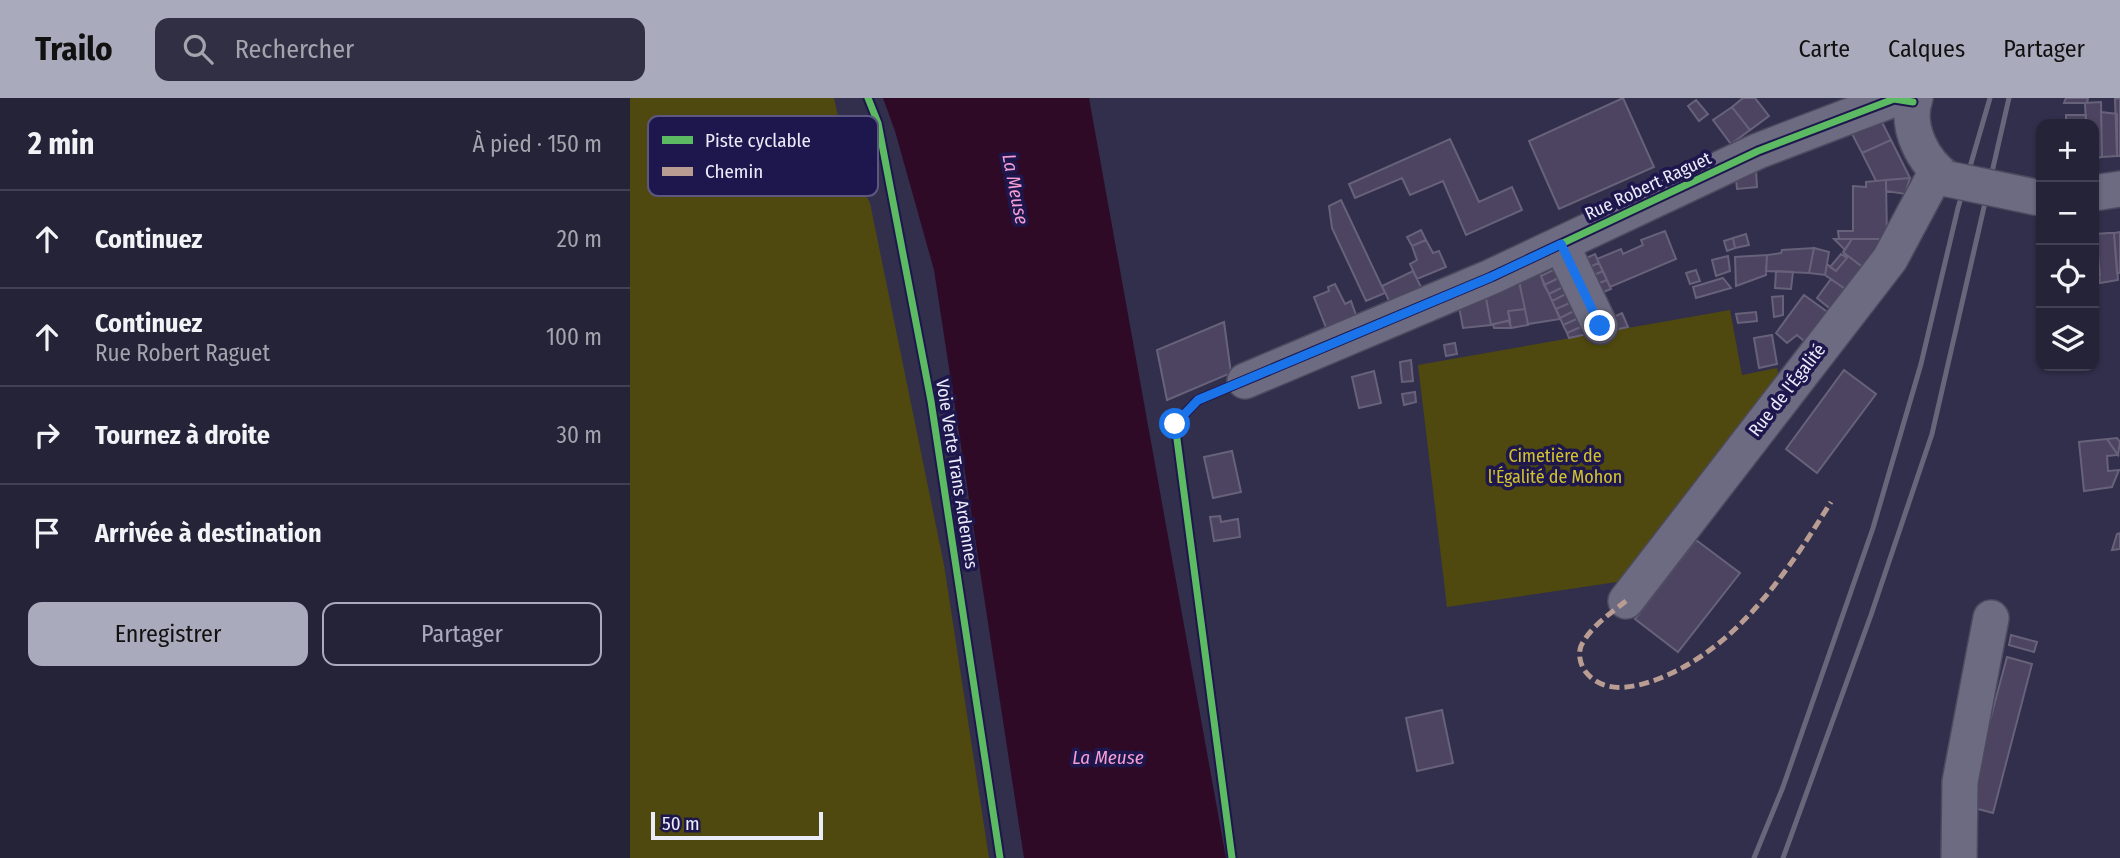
<!DOCTYPE html>
<html lang="fr">
<head>
<meta charset="utf-8">
<style>
	:root { --surface:#252338; --page:#312f43; --text:#f1f3f6; --muted:#a3a4ae; --line:#424053; --accent:#aaaabd }
	body { margin:0; font-family:"Fira Sans Condensed",sans-serif; background:var(--page); color:var(--text) }
	.controls { position:absolute; right:21px; top:21px; display:grid; overflow:hidden; border-radius:14px; box-shadow:0 2px 5px #0004 }
	.controls button { width:63px; height:63px; display:grid; place-items:center; padding:0; border:0; border-bottom:2px solid var(--line); background:var(--surface); color:var(--text); font:35px sans-serif }
	.scale { position:absolute; left:21px; bottom:18px; width:172px; box-sizing:border-box; padding-left:7px; border:4px solid #ebecfa; border-top:0; font-size:19px; line-height:24px; white-space:nowrap; color:#ebecfa; -webkit-text-stroke:5px #1e174d; paint-order:stroke }
	.stop { position:absolute; width:21px; height:21px; margin:-16px; border:5px solid #1a73e8; border-radius:50%; background:#fff }
	.stop.end { background:#1a73e8; border-color:#fff; box-shadow:0 2px 7px #0008 }
	.list { margin:0; padding:0; list-style:none }
	h2 { display:flex; justify-content:space-between; align-items:center; height:91px; margin:0; padding:0 28px; font-size:30px }
	h2 small { font-size:23px; font-weight:400; color:var(--muted) }
	.list li { display:grid; grid-template-columns:46px 1fr auto; gap:21px; align-items:center; box-sizing:border-box; height:98px; padding:0 28px; border-top:2px solid var(--line) }
	.list b { display:block; font-size:26px; white-space:nowrap }
	.list p { margin:0; font-size:23px; white-space:nowrap; color:var(--muted) }
	.list em { font-size:23px; font-style:normal; color:var(--muted) }
	.actions { display:flex; gap:14px; padding:21px 28px }
	.actions a { flex:1; padding:16px 0; border:2px solid var(--accent); border-radius:14px; text-align:center; font-size:24px; color:var(--accent) }
	.actions .main { background:var(--accent); color:#111 }
	.icon { flex:none; width:38px; height:38px; fill:none; stroke:currentColor; stroke-width:2; stroke-linecap:round; stroke-linejoin:round }
	.map { position:relative; flex:none; width:1490px; height:760px; overflow:hidden }
	header { display:flex; align-items:center; gap:42px; box-sizing:border-box; height:98px; padding:0 35px; background:var(--accent); color:#111 }
	header strong { font-size:33px }
	nav { display:flex; gap:38px; margin-inline-start:auto; font-size:24px }
	.search { width:490px; height:63px; background:var(--page); display:flex; align-items:center; gap:18px; box-sizing:border-box; padding:0 24px; border-radius:14px; color:var(--muted); font-size:26px }
	main { display:flex }
	aside { flex:1; background:var(--surface) }
	.map>svg:first-child { display:block }
	.green { fill:#4f490f }
	.water { fill:#2f0a26 }
	.building { fill:#4c4460; stroke:#67627a; stroke-width:2 }
	.lines { fill:none; stroke-linecap:round; stroke-linejoin:round }
	.minor-casing { stroke:#4d4a60; stroke-width:38 }
	.minor { stroke:#6c6b81; stroke-width:35 }
	.rail { stroke:#67667b; stroke-width:5 }
	.minor-bridge-casing { stroke:#4d4a60; stroke-width:38; stroke-linecap:butt }
	.minor-bridge { stroke:#6c6b81; stroke-width:35 }
	.quiet { stroke:#b99d93; stroke-width:5; stroke-dasharray:10 5; stroke-linecap:butt }
	.cycleway-casing { stroke:#1e174d; stroke-width:11 }
	.cycleway { stroke:#5cba63; stroke-width:7 }
	.route { stroke:#1a73e8; stroke-width:9 }
	.labels { text-anchor:middle; stroke-width:7; stroke-linejoin:round; paint-order:stroke }
	.street-label { font-size:18px; fill:#ebecfa; stroke:#1e174d }
	.park-label { font-size:18px; fill:#d2c22e; stroke:#1e174d }
	.water-label { font-size:19px; font-style:italic; fill:#f69dd3; stroke:#1e174d }
	.key { fill:#1e174d; stroke:#5c5781; stroke-width:2 }
	.key-label { font-size:19px; fill:#ebecfa }
</style>
</head>
<body>
<header>
<strong>Trailo</strong>
<div class="search"><svg class="icon" aria-label="search" viewBox="0 0 24 24"><circle cx="10" cy="10" r="6"/><path d="M15 15l6 6"/></svg>Rechercher</div>
<nav><a>Carte</a><a>Calques</a><a>Partager</a></nav>
</header>
<main>
<aside>
<h2>2 min<small>À pied · 150 m</small></h2>
<ul class="list">
<li><svg class="icon" aria-label="ahead" viewBox="0 0 24 24"><path d="M12 20V5M6 11l6-6 6 6"/></svg><div><b>Continuez</b></div><em>20 m</em></li>
<li><svg class="icon" aria-label="ahead" viewBox="0 0 24 24"><path d="M12 20V5M6 11l6-6 6 6"/></svg><div><b>Continuez</b><p>Rue Robert Raguet</p></div><em>100 m</em></li>
<li><svg class="icon" aria-label="right" viewBox="0 0 24 24"><path d="M7 20v-9h11M14 6l5 5-5 5"/></svg><div><b>Tournez à droite</b></div><em>30 m</em></li>
<li><svg class="icon" aria-label="arrive" viewBox="0 0 24 24"><path d="M6 21V4h12l-3 4 3 4H6"/></svg><div><b>Arrivée à destination</b></div></li>
</ul>
<div class="actions"><a class="main">Enregistrer</a><a>Partager</a></div>
</aside>
<div class="map">
<svg width="1490" height="760" viewBox="0 0 1490 760">
	<rect width="100%" height="100%" fill="#312f4b"/>
	<path class="green" d="M0,0H204L218,62L240,105L314,467L359,760H0Z
		M1100,212L1112,277L1147,270L1150,283L994,483L817,509L788,267Z"/>
	<path class="water" d="M253,0H459L596,760H394L304,172L265,33Z"/>
	<path class="building" d="M993,0L1024,69L929,111L899,43Z
		M1113,0H1125L1139,18L1120,32L1102,9Z
		M1436,0H1458L1457,5H1434Z
		M1490,0V58H1487L1485,1Z
		M1066,2L1078,16L1069,23L1058,8Z
		M1471,4L1472,59L1464,60V26H1456L1455,5Z
		M1102,9L1120,32L1101,46L1083,22Z
		M1471,14L1487,16V58L1472,59Z
		M1436,17H1456V26H1436Z
		M1249,18L1261,42L1232,55L1220,32Z
		M820,41L849,104L882,89L892,112L836,137L813,83L780,97L772,80L725,100L719,86Z
		M1261,42L1280,80L1246,83L1232,55Z
		M1126,72L1127,89L1107,91L1106,81Z
		M1280,80L1275,96L1256,93V82Z
		M1256,82L1257,141H1209L1208,133H1223V88L1236,89V84Z
		M711,102L755,195L736,203L702,130L699,108Z
		M791,132L796,142L782,148L777,139Z
		M1035,133L1046,161L980,189L967,161L991,151L993,156L1013,147L1011,142Z
		M1490,134V175H1487L1484,135Z
		M1479,135H1484L1488,182L1470,185L1466,136Z
		M1116,136L1119,147L1105,150L1103,140Z
		M1466,136L1470,177H1464V137Z
		M1103,140L1105,150L1097,153L1094,143Z
		M1204,141H1222L1215,152Z
		M1222,141H1257L1235,171L1213,154Z
		M796,142L803,155L809,153L816,169L787,181L780,166L787,162L782,148Z
		M1184,150L1179,175L1136,173L1137,157L1151,155L1152,152Z
		M1184,150L1199,154L1195,177L1179,175Z
		M1213,154L1235,171L1218,193L1195,177L1197,166L1206,173L1217,160Z
		M965,156L969,165L952,172L948,164Z
		M1211,156L1217,160L1206,173L1200,169Z
		M1137,157L1136,177L1106,188L1105,159Z
		M1098,158L1100,173L1086,178L1082,162Z
		M969,165L973,173L955,181L952,172Z
		M907,169L930,221L898,226L888,178Z
		M927,170L931,179L914,187L911,178Z
		M1066,172L1070,183L1060,186L1056,175Z
		M783,173L792,191L760,205L752,188Z
		M973,173L977,182L959,189L955,181Z
		M1146,173L1163,174L1161,191L1145,190Z
		M931,179L935,188L919,196L914,187Z
		M1093,180L1101,190L1066,200L1063,189Z
		M1201,181L1218,193L1203,213L1187,200Z
		M977,182L981,191L964,198L959,189Z
		M889,184L895,211L878,213L880,222L861,227L855,195Z
		M705,186L715,206L721,203L726,217L697,232L684,199L699,193L698,189Z
		M935,188L938,195L922,203L919,196Z
		M855,195L861,227L833,230L827,198Z
		M938,195L942,204L926,211L922,203Z
		M1174,197L1203,218L1180,248L1167,237L1157,245L1146,235Z
		M1153,198V217L1144,219L1142,199Z
		M942,204L946,212L930,220L926,211Z
		M895,211L898,227L881,230L878,213Z
		M946,212L949,220L933,227L930,220Z
		M1126,214L1127,223L1108,225L1106,216Z
		M992,215L998,229L979,233L975,223Z
		M949,220L953,228L937,235L933,227Z
		M879,223L881,230H864L863,226Z
		M594,224L601,275L537,302L527,252Z
		M953,228L957,236L939,240L937,235Z
		M1142,237L1147,266L1129,270L1124,240Z
		M825,245L827,256L816,258L814,247Z
		M781,262L783,283L772,284L770,264Z
		M1214,272L1246,296L1187,375L1156,351Z
		M744,273L751,305L729,310L722,279Z
		M785,294L786,304L774,307L772,296Z
		M1487,340L1490,344L1488,357L1477,341Z
		M1477,341L1488,357L1477,358L1478,373L1489,372L1482,389L1454,393L1449,344Z
		M602,353L611,394L583,400L574,359Z
		M590,418L591,424L608,421L610,439L584,443L580,419Z
		M1490,435V451L1482,452L1487,436Z
		M1066,442L1110,475L1048,554L1005,521Z
		M1381,537L1407,544L1404,554L1379,547Z
		M1377,559L1402,566L1363,715L1337,708Z
		M812,612L823,665L787,673L776,620Z"/>
	<g class="lines">
		<g class="minor-casing">
			<path id="minor" d="M1285,0C1275,29 1293,65 1318,81
				M1464,95L1490,91
				M931,146L970,228
				M615,283L861,179L1128,53L1264,1L1283,4
				M996,503L1260,161L1307,73
				M1329,760L1330,684L1361,520"/>
		</g>
		<use href="#minor" class="minor"/>
		<path class="rail" d="M1124,760L1153,689L1243,430L1291,266L1328,110L1360,0
			M1153,760L1241,517L1302,336L1379,0"/>
		<g class="minor-bridge-casing">
			<path id="minor-bridge" d="M1318,81L1410,100"/>
		</g>
		<use href="#minor-bridge" class="minor-bridge"/>
		<path class="quiet" d="M996,503C981,515 960,529 951,548C948,556 950,566 955,573C973,597 1004,590 1028,581C1108,550 1158,473 1201,404"/>
		<g class="cycleway-casing">
			<path id="cycleway" d="M238,0L248,25L301,303L370,760
				M602,760L545,326L568,302L861,179L1128,53L1264,1L1283,4"/>
		</g>
		<use href="#cycleway" class="cycleway"/>
	</g>
	<g class="lines">
		<path class="route" d="M545,326L568,302L861,179L931,146L970,228"/>
	</g>
	<g class="labels">
		<g class="street-label">
			<text transform="translate(1018 88) rotate(-25)" y="6">Rue Robert Raguet</text>
			<text transform="translate(1157 292) rotate(-52)" y="6">Rue de l'Égalité</text>
			<text transform="translate(327 376) rotate(81)" y="6">Voie Verte Trans Ardennes</text>
		</g>
		<g class="park-label">
			<text x="925" y="364">Cimetière de<tspan x="925" dy="21">l'Égalité de Mohon</tspan></text>
		</g>
		<g class="water-label">
			<text transform="translate(386 91) rotate(79)" y="7">La Meuse</text>
			<text x="478" y="666">La Meuse</text>
		</g>
	</g>
	<rect x="18" y="18" width="230" height="80" rx="10" class="key"/>
	<rect x="32" y="38" width="31" height="8" fill="#5cba63"/>
	<rect x="32" y="69" width="31" height="9" fill="#b99d93"/>
	<g class="key-label">
		<text x="75" y="49">Piste cyclable</text>
		<text x="75" y="80">Chemin</text>
	</g>
</svg>
<div class="controls">
<button>+</button>
<button>−</button>
<button><svg class="icon" aria-label="locate" viewBox="0 0 24 24"><circle cx="12" cy="12" r="6"/><path d="M12 2v4M12 18v4M2 12h4M18 12h4"/></svg></button>
<button><svg class="icon" aria-label="layers" viewBox="0 0 24 24"><path d="M12 4l9 5-9 5-9-5zM3 14l9 5 9-5"/></svg></button>
</div>
<div class="scale">50 m</div>
<div class="stop" style="left:545px;top:326px"></div>
<div class="stop end" style="left:970px;top:228px"></div>
</div>
</main>
</body>
</html>
